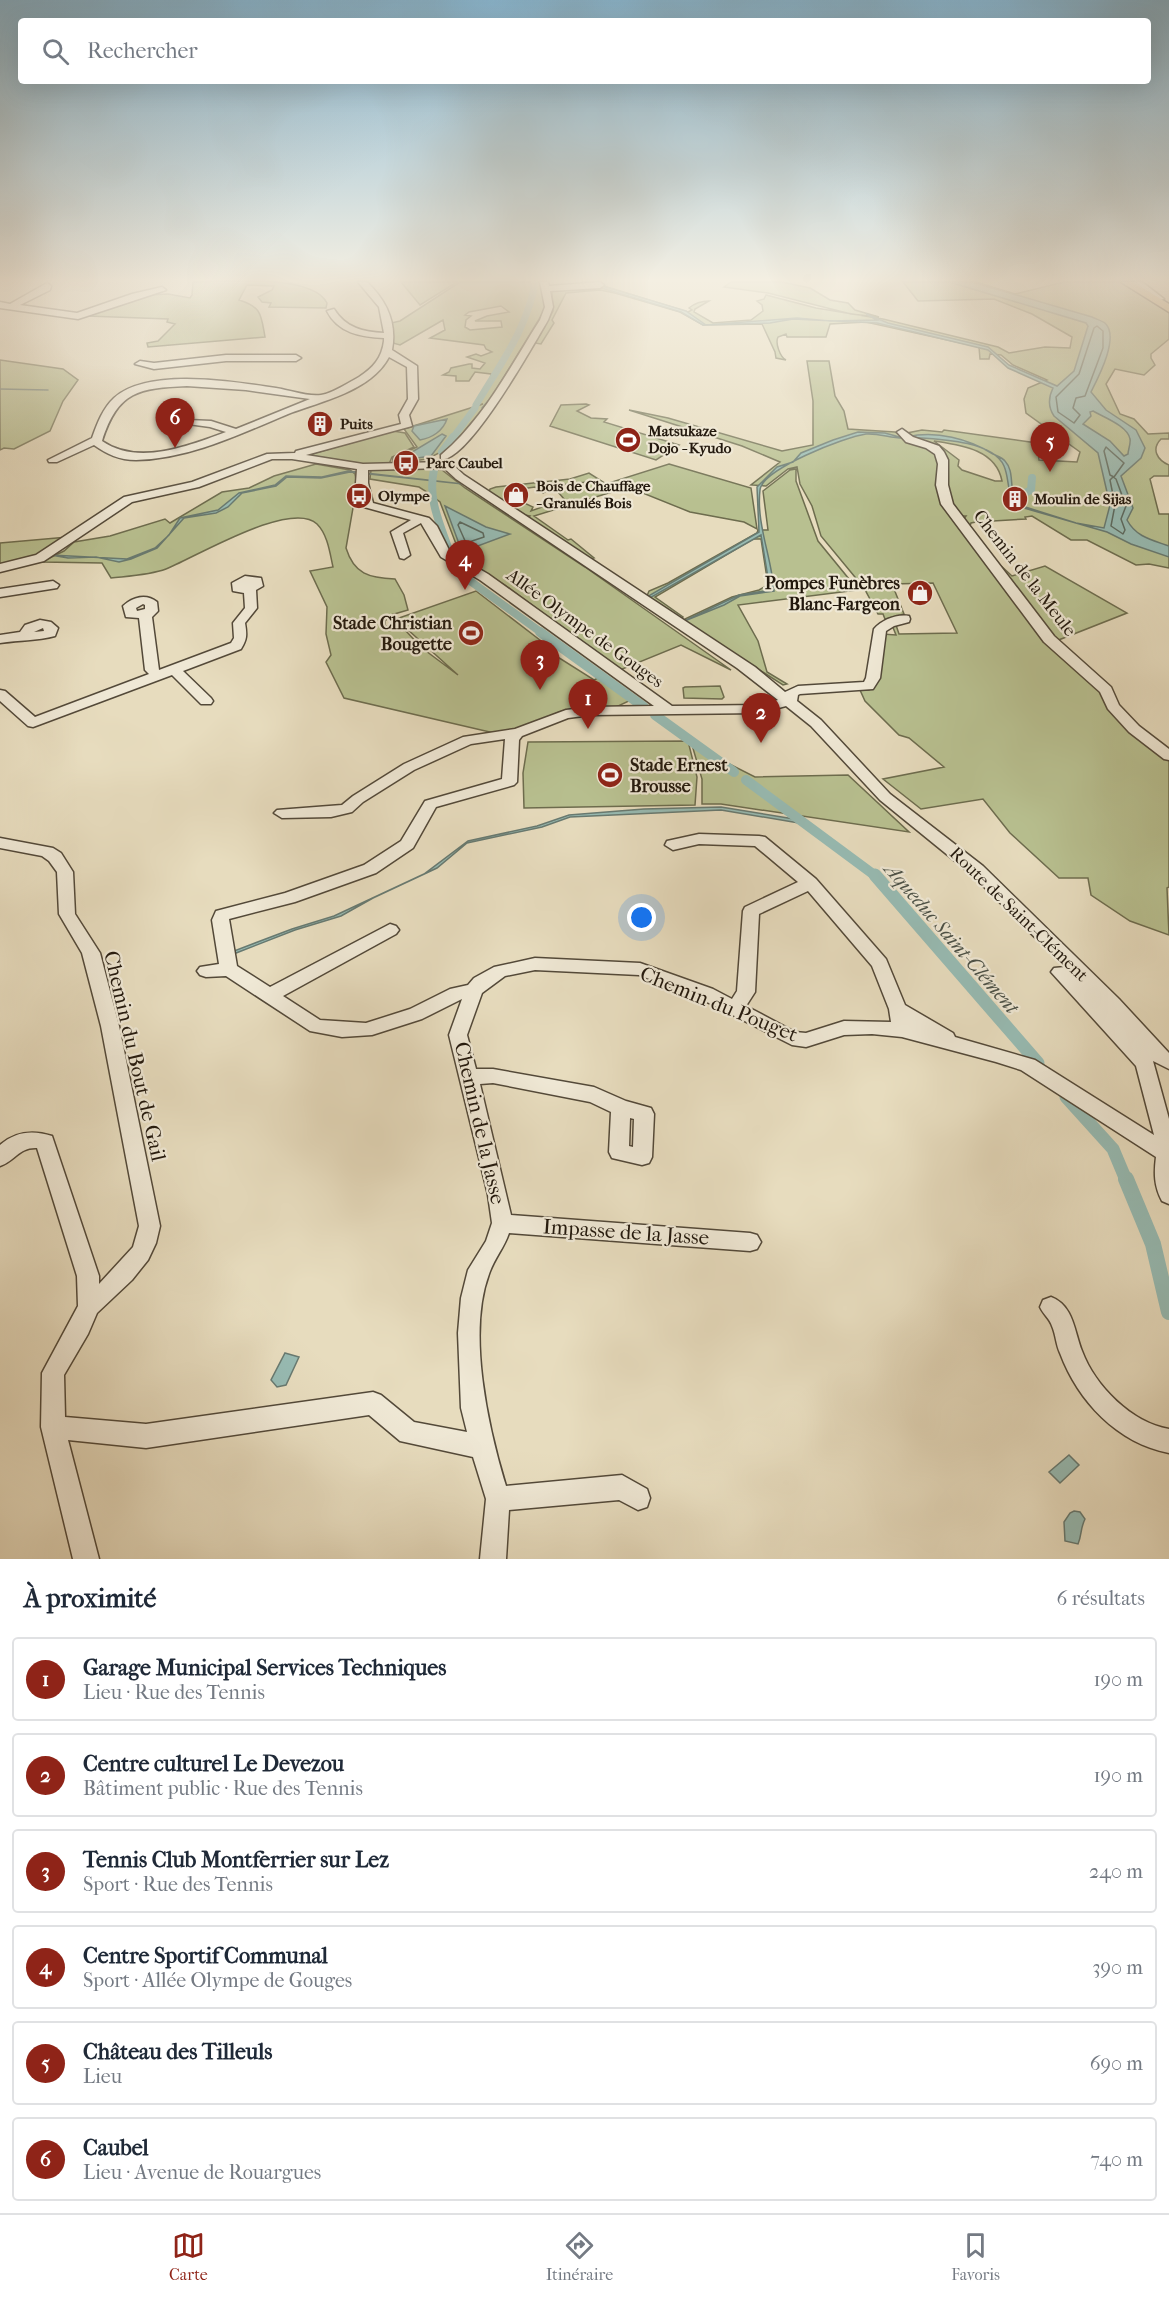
<!DOCTYPE html>
<html lang="fr">
<head>
<meta charset="utf-8">
<style>
	:root { --surface:#fff; --page:#f6f6f7; --text:#1f2937; --muted:#747a83; --line:#e0e1e3; --accent:#8f2418 }
	body { margin:0; font-family:"IM FELL French Canon",serif; background:var(--page); color:var(--text) }
	.you { position:absolute; left:642px; top:918px; width:21px; height:21px; margin:-15px; border:4px solid #fff; border-radius:50%; background:#1a73e8; box-shadow:0 0 0 9px #1a73e833 }
	.badge { display:grid; place-items:center; width:39px; height:39px; border-radius:50%; background:var(--accent); color:#fff; font-size:20px; font-weight:700 }
	.pin { position:absolute; translate:-50% -50px; filter:drop-shadow(0 2px 3px #0008) }
	.pin::after { content:''; position:absolute; top:32px; width:21px; height:18px; background:inherit; clip-path:polygon(0 0,100% 0,50% 100%) }
	.list { margin:0; padding:0; list-style:none }
	h2 { display:flex; justify-content:space-between; align-items:center; height:78px; margin:0; padding:0 24px; font-size:26px }
	h2 small { font-size:20px; font-weight:400; color:var(--muted) }
	.list li { display:grid; grid-template-columns:39px 1fr auto; gap:18px; align-items:center; box-sizing:border-box; height:84px; margin:0 12px 12px; padding:0 12px; border:2px solid var(--line); border-radius:6px }
	.list b { display:block; font-size:22px; white-space:nowrap }
	.list p { margin:0; font-size:20px; white-space:nowrap; color:var(--muted) }
	.list em { font-size:20px; font-style:normal; color:var(--muted) }
	.icon { flex:none; width:33px; height:33px; fill:none; stroke:currentColor; stroke-width:2; stroke-linecap:round; stroke-linejoin:round }
	.map { position:relative; flex:none; width:1169px; height:1559px; overflow:hidden }
	.search { position:absolute; background:var(--surface); box-shadow:0 6px 24px #0002; left:18px; right:18px; top:18px; height:66px; display:flex; align-items:center; gap:15px; box-sizing:border-box; padding:0 21px; border-radius:6px; color:var(--muted); font-size:22px }
	.sheet { height:654px; background:var(--surface) }
	nav { display:flex; justify-content:space-around; align-items:center; box-sizing:border-box; height:84px; border-top:2px solid var(--line); background:var(--surface); font-size:16px; color:var(--muted) }
	nav a { display:grid; justify-items:center; gap:3px }
	nav .on { color:var(--accent) }
	.map>svg:first-child { display:block }
	.green { fill:#b8c090; stroke:#6d6c4e; stroke-width:1.5; fill-rule:evenodd }
	.water { fill:#97bbb3; stroke:#687a71; stroke-width:1.5; fill-rule:evenodd }
	.lines { fill:none; stroke-linecap:round; stroke-linejoin:round }
	.shore { stroke:#5c6a60; stroke-width:1.5 }
	.stream { stroke:#687a71; stroke-width:1.5 }
	.canal-far4 { stroke:#97bbb3; stroke-width:7 }
	.canal-far3 { stroke:#97bbb3; stroke-width:8 }
	.canal-far2 { stroke:#97bbb3; stroke-width:10 }
	.canal-far1 { stroke:#97bbb3; stroke-width:13 }
	.canal { stroke:#97bbb3; stroke-width:16 }
	.minor-casing { stroke:#534939; stroke-width:3 }
	.major-casing { stroke:#22180d; stroke-width:3 }
	.minor { fill:#efe8d5; fill-rule:evenodd }
	.major { fill:#e4be7f; fill-rule:evenodd }
	.labels { text-anchor:middle; stroke-width:4.5; stroke-linejoin:round; paint-order:stroke }
	.far-poi-label { font-size:15px; font-weight:bold; fill:#22180d; stroke:#efe8d5; text-anchor:start }
	.street-label { font-size:18px; fill:#22180d; stroke:#efe8d5 }
	.poi-label { font-size:18px; font-weight:bold; fill:#22180d; stroke:#efe8d5; text-anchor:end }
	.water-label { font-size:20px; font-style:italic; fill:#4b5147; stroke:#efe8d5 }
	.near-street-label { font-size:21px; fill:#22180d; stroke:#efe8d5 }
</style>
</head>
<body>
<div class="map">
<svg width="1169" height="1559" viewBox="0 0 1169 1559">
	<rect width="100%" height="100%" fill="#e7dcbe"/>
	<filter id="stains"><feTurbulence type="fractalNoise" baseFrequency=".00333" numOctaves="4"/><feColorMatrix values="0 0 0 0 .2 0 0 0 0 .09 0 0 0 0 .02 0 0 0 .5 -.17"/></filter>
	<radialGradient id="worn" r=".72"><stop offset=".6" stop-color="#630" stop-opacity="0"/><stop offset="1" stop-color="#630" stop-opacity=".3"/></radialGradient>
	<path class="green" d="M193,282C222,282 312,273 327,303L326,308L269,307L271,303L262,302L258,297L272,290L274,286L247,285L239,300C262,307 261,315 265,337L148,347L147,343L158,341L175,324L167,322L168,319L87,316L147,295L168,294L190,298L192,295Z
		M401,282H457L420,305Z
		M460,282H540L546,304L544,311L490,400L451,447L427,459L392,464L393,458L417,447L404,429L483,404L476,405L490,381L491,374L475,372L469,381H456V376L443,375L449,372L451,368L469,364H472V368L480,369L485,363L467,357L476,354L481,356L492,352L486,349L484,345L430,338L445,330L443,320L400,345L393,343L391,323L400,321ZM501,306L509,312L487,316L475,321H501L502,327L470,330L465,327L466,320L471,316L465,315L469,312Z
		M731,282H782L810,288L830,300L848,303L855,310L879,317L851,314L768,293L724,287Z
		M903,282H976L1015,294L1064,282H1126L1169,309V339L1151,354V358L1155,365L1144,375L1115,369L1106,384L1120,414L1134,419L1148,434L1169,433V439H1161C1151,449 1157,460 1169,465V476H1154L1150,479L1159,514H1169V568L1149,564L1136,565L1087,540H1071L1032,516L1025,517L1026,519L976,522L971,523L970,526L999,564L1012,576L1045,566L1127,613L1056,641L963,520L966,516H956L991,571L998,576C1053,642 1105,698 1169,756V887L1167,888L1169,935L1130,921L1091,895L1088,878H1059L1010,833L983,799L921,809L883,779L944,767L909,738L899,735L865,701L860,690H869L878,676L882,634L896,635L892,625H896L899,634L957,633L933,583L892,584L904,614L885,619L883,614H878L864,588L821,536L812,506L800,484L797,467L788,469L766,486L751,485L780,462L742,446L629,410L668,418L782,451L813,445V401L807,361H829L835,396L844,411L848,429L895,432L905,437L907,433L922,430L942,432L944,430L1037,443L1039,460L1077,462L1080,452L1026,413L1024,399L1028,388L1047,380L1013,365L1001,355L990,354L989,359H980L979,347L866,322L830,324L826,337H787L786,334L778,337C775,343 780,357 786,360L776,358L775,352L762,324L703,325L680,312L615,293L600,290L566,293L552,320L554,323L541,344L535,343L553,311L552,290H595L593,288L604,286L688,312L692,310L689,308C695,303 701,301 709,301L695,309L694,312L713,323L751,320L763,311L762,305L757,301L764,299L766,295L816,308L883,319L998,347L1009,353L1045,347L1070,348L1072,337L1032,314L994,299L918,301ZM934,441C960,445 996,449 1002,481H995L962,470L958,466L959,460Z
		M0,360L63,369L78,380L63,401L50,431L14,449L4,448L0,450Z
		M586,404L589,405L577,411L591,418L607,419L604,422L679,445L656,460L550,426L561,405Z
		M393,431L405,433L414,447L392,457L389,464H363L308,455Z
		M316,464L350,470L355,474L357,485L346,548C354,574 369,578 395,579L404,595L408,610L391,615L385,621V626L404,629L422,648L458,675L396,619L476,591L549,647L545,649L594,680L598,678L631,700L614,708L579,707L559,712L510,733H494L344,698L326,662L331,655L326,634L327,607L310,571L333,567C330,554 328,535 317,524C291,499 194,558 166,569C150,575 129,576 111,578L102,563L41,562L64,551L74,542L110,536L165,519L170,523L222,492L249,488L274,476Z
		M669,464L751,488L757,529L744,522L690,512L628,487L534,516L568,540L571,539L594,558L590,559L528,518L530,516L525,515L508,504L518,500L533,507L531,511L564,499L558,492L583,486L587,482L562,485L563,488L553,487L543,493L535,487L506,491L505,494L511,500L504,502L489,492L490,489L496,487L570,479L589,473L606,484Z
		M410,468L442,470L465,488L585,567L731,670L681,645L620,670L505,585L461,557L440,502L427,492L419,487L370,479L371,470Z
		M796,469V481L818,541L858,590L738,605L758,641L767,672L787,684L783,685L685,622V619L732,597L759,590L768,585L761,539H753L655,597L683,617L680,619L647,596L649,591L668,583L757,533L758,530H768L763,491L790,470Z
		M68,537L37,558L0,566V543Z
		M720,686L724,697L722,699L684,698L683,688L685,687Z
		M688,741L697,777L695,805L524,808L523,773L528,742Z
		M692,745L755,777L848,775L909,832L721,804H702V779Z"/>
	<path class="water" d="M582,282H589L686,311L706,325L797,318L830,321L877,320L866,314L888,323L988,347L1009,365L1057,386L1074,371L1088,326L1086,323L949,282H972L1092,317C1096,319 1102,321 1105,323C1120,337 1098,378 1091,392L1106,410L1136,430L1145,448L1141,458L1121,476L1133,508L1127,520C1136,537 1152,540 1169,546V557L1131,544L1107,532L1017,506C1006,494 1010,480 1004,466C992,439 932,439 907,437C936,430 969,439 993,454C997,456 1003,458 1005,461C1016,473 1007,490 1019,505L1076,523L1104,528L1110,505L1098,453L1054,416C1048,407 1048,398 1053,388L1008,368L988,350L877,323L793,319L770,323L703,325L681,312ZM1093,411C1103,417 1128,426 1130,439C1131,443 1128,450 1128,454L1124,456L1110,441L1083,424L1091,416L1090,412Z
		M447,419C443,431 432,438 420,440L412,431L414,426Z
		M858,432L885,433L903,438C890,438 879,433 866,434C845,437 762,469 760,490C756,524 772,558 774,591L740,596L724,605L682,622L739,595L770,590L761,535L648,599L645,598L759,532L757,487L777,467L793,462L801,453L833,440Z
		M442,434L446,436L431,456L397,461Z
		M348,471L463,484L350,472L321,478L287,477L276,486L242,493L228,507L216,513L184,518L157,548L131,559L119,562L96,557L68,558L51,555L127,559L155,548L169,535L180,518L218,510L239,493L275,485L286,476L322,477Z
		M445,506L486,527L510,534L467,550L461,549Z
		M721,807L794,819L799,823L721,810L570,817L542,827L467,843L437,868L373,898L341,916L295,930L236,953L234,951L292,929L334,916L424,874L468,841L537,826L569,815L644,809Z
		M285,1353L299,1357L286,1385L277,1387L271,1380Z
		M1069,1455L1079,1465L1060,1483L1049,1472Z
		M1074,1511L1080,1512L1085,1519C1080,1529 1082,1535 1078,1544L1065,1541L1064,1522L1070,1513Z"/>
	<g class="lines">
		<path class="shore" d="M1097,326L1103,331V348L1085,396L1076,398L1073,408L1080,415L1074,423L1058,412L1056,397L1079,374L1094,328Z
			M1106,447L1124,463L1114,477L1110,475L1104,451Z
			M1113,477L1116,479L1126,506L1121,519L1125,530L1123,534L1111,526L1115,505L1110,480Z
			M460,522L483,533L484,537L466,543L458,525Z"/>
		<path class="stream" d="M0,389L48,390
			M482,408L488,401"/>
		<path class="canal-far4" d="M476,405C499,366 528,328 535,282
			M452,439L475,408"/>
		<path class="canal-far3" d="M442,452L453,437
			M434,470C427,499 441,526 450,553
			M1015,498L1031,490L1032,478
			M453,562L455,570L542,633"/>
		<path class="canal-far2" d="M540,632L644,707
			M655,715L734,772
			M746,780L877,877"/>
		<path class="canal-far1" d="M875,875L1038,1063
			M1066,1097L1113,1149L1126,1180"/>
		<path class="canal" d="M1126,1179L1153,1244L1169,1312"/>
		<g class="minor-casing">
			<path id="minor" d="M358,282H367C387,301 397,323 392,350L417,366L418,399L409,415L412,426L306,455L363,464L444,462L452,464L464,475L755,667L785,692L798,686L864,682L866,678L874,629C882,620 896,614 909,616L910,619L909,622L894,626L886,631L880,678L873,689L800,694L798,695L797,701L821,720L890,794L983,866L1119,999L1169,1053V1069L1153,1061L1169,1119V1204L1162,1201C1154,1186 1154,1173 1156,1157L1021,1070L996,1062L902,1037L872,1034L844,1035L806,1047L792,1045L701,999L639,975L535,970L505,976L482,993L467,1035L476,1069H493L594,1087L626,1101L651,1108L654,1114L652,1157L649,1163L642,1165L612,1158L609,1152L611,1112L590,1102L493,1083L480,1084L511,1215L750,1233L757,1235L761,1242L757,1249L750,1251L509,1233C504,1248 494,1259 489,1274C467,1333 488,1427 506,1486L622,1475L647,1489L650,1498L647,1507L638,1510L619,1500L509,1510L506,1559H480L486,1499L473,1457L400,1441L369,1415L146,1448L68,1440L99,1559H73L41,1427L42,1373L78,1306L77,1276L37,1148C19,1147 15,1161 0,1166V1145C16,1131 33,1130 52,1136L99,1276V1284L133,1247L139,1226L101,1026L82,953L59,914L57,872L49,861L42,856L0,848V838L53,848L61,853L73,872L75,914L100,953L119,1026L160,1226L156,1243L148,1260L132,1280L97,1313L88,1334L64,1375L65,1417L146,1424L373,1392L381,1395L414,1422L467,1432L461,1408L458,1333L461,1298L468,1270L486,1241L492,1223L488,1195L449,1035L462,999L422,1019L372,1035L342,1037L310,1031L226,976L206,977L200,975L197,971L200,967L219,964L212,920L216,911L285,893L364,865L401,841L425,801L502,779L505,739L471,744L414,770L363,802L352,812L331,817L282,818L274,813L277,810L342,805L353,796L404,764L463,737L515,729L566,710L591,707L654,706L480,580L441,557L421,523L403,533L410,555L404,559L400,558L391,532L411,520L364,507L356,483L357,469L292,459H272L199,487L132,502L44,561L0,572V564L36,555L124,497L192,482L267,454L295,453L296,451L401,424L399,415L408,399L407,367L389,357C371,391 322,401 288,414C240,434 189,459 136,460C119,460 107,454 94,445L57,462H49L48,460L92,438C97,424 103,408 114,398C149,367 234,382 276,388C289,390 308,397 321,395C333,393 348,383 359,377C373,368 382,358 384,341V338C361,337 338,333 327,311L334,309C346,328 363,332 384,333L379,307ZM187,386L246,390L310,399L236,429L211,421L188,420V424L210,427L226,432C188,446 138,466 102,441C118,391 139,388 187,386ZM444,468L456,479L737,668L778,700L760,705L672,706L488,574L450,552L437,526L429,518L373,503L368,483V470ZM786,706L811,726L880,800L971,874L1065,967L1054,968L1051,972L1136,1066L1154,1135L1035,1060L955,1037L953,1033L905,1005L886,959L816,879L765,837L759,836L699,834L667,841L665,845L673,850L699,844L755,846L798,882L745,907L743,911L737,991L732,999L713,989L640,963L535,958L494,967L474,978L468,985L450,989L410,1009L366,1023L320,1020L283,996L396,934L399,930L396,926L390,924L270,987L237,966L229,919L295,902L376,873L413,848L436,807L514,785L517,782L519,740L522,736L568,718L591,715L760,713ZM808,891L872,966L889,1009L891,1022L844,1021L806,1033L795,1032L746,1006L755,992L759,914ZM630,1118L634,1119L633,1147L629,1146Z
				M540,282H548L549,286L600,282L604,285L600,288L550,291L553,307L548,320C534,344 467,464 441,459V455C484,419 510,367 540,320L545,307Z
				M1132,282H1142L1164,299L1157,301Z
				M47,283L51,286L50,290L20,305L77,313L132,294L162,287L166,290L78,319L0,308V302L10,304Z
				M226,355H296L301,358L296,361H226L154,369L135,364L140,361L154,363Z
				M902,429L913,437L939,446L944,452L948,460V485L953,504L1054,636L1111,687L1119,705L1139,726L1169,749V760L1164,759L1129,732L1108,709L1100,692L1044,642L941,504L936,485L938,464L935,454L926,448L906,442L897,432Z
				M245,576L261,578L263,586L256,590L257,608L245,623C247,635 247,639 241,649L183,671L211,698L213,701L211,704H201L172,675L33,727L28,726L0,701V690L5,691L35,717L149,674L145,670L139,618L126,617L123,606C133,597 146,593 157,602L158,611L152,617L159,670L231,643L234,638L233,623L245,608L244,593L233,591L232,583ZM143,604L145,605V609L137,611L136,608Z
				M53,581L59,585L57,588L0,597V589Z
				M40,620L51,622L58,628L55,636C37,641 19,640 0,643V635L20,632L25,625ZM43,628L44,631L34,632Z
				M1051,1297C1074,1306 1074,1331 1082,1351C1095,1386 1132,1423 1169,1429V1453C1117,1443 1078,1401 1060,1353C1056,1345 1056,1335 1052,1326C1050,1319 1043,1314 1040,1307L1043,1300Z"/>
		</g>
		<g class="major-casing">
			<path id="major" d="M1121,282H1133L1169,304V312Z"/>
		</g>
		<use href="#minor" class="minor"/>
		<use href="#major" class="major"/>
	</g>
	<linearGradient id="sky" x2="0" y2="1"><stop stop-color="#87b7d3"/><stop offset="0.56" stop-color="#f4efe2"/><stop offset="1" stop-color="#f4efe2" stop-opacity="0"/></linearGradient>
	<rect width="1169" height="500" fill="url(#sky)"/>
	<defs>
		<g id="building-disc" transform="scale(1.35)"><circle r="9.5" fill="#8f2418" stroke="#efe8d5"/><path d="M-4-6H4V6H1V3H-1V6H-4ZM-2.5-4.3h1.7v1.8h-1.7ZM.8-4.3h1.7v1.8H.8ZM-2.5-1h1.7V.8h-1.7ZM.8-1h1.7V.8H.8Z" fill="#fff"/></g>
		<g id="stadium-disc" transform="scale(1.35)"><circle r="9.5" fill="#8f2418" stroke="#efe8d5"/><path d="M0-5a6.5 5 0 1 0 0 10a6.5 5 0 1 0 0-10ZM-3.5-1.8h7v3.6h-7Z" fill="#fff"/></g>
		<g id="bus-disc" transform="scale(1.35)"><circle r="9.5" fill="#8f2418" stroke="#efe8d5"/><path d="M-5-6H5V4H4V6H2V4H-2V6H-4V4H-5ZM-3.5-4V0h7V-4ZM-3.5 1.2v1.5H-2V1.2ZM2 1.2v1.5H3.5V1.2Z" fill="#fff"/></g>
		<g id="shop-disc" transform="scale(1.35)"><circle r="9.5" fill="#8f2418" stroke="#efe8d5"/><path d="M-5-2.5h2.3a2.7 3.5 0 0 1 5.4 0H5L5.5 6h-11ZM-1.5-2.5h3a1.5 2.3 0 0 0-3 0Z" fill="#fff"/></g>
	</defs>
	<g fill-rule="evenodd">
		<use href="#building-disc" x="320" y="424"/>
		<use href="#stadium-disc" x="628" y="440"/>
		<use href="#bus-disc" x="406" y="463"/>
		<use href="#shop-disc" x="516" y="495"/>
		<use href="#bus-disc" x="359" y="496"/>
		<use href="#building-disc" x="1015" y="499"/>
		<use href="#shop-disc" x="920" y="593"/>
		<use href="#stadium-disc" x="471" y="633"/>
		<use href="#stadium-disc" x="610" y="775"/>
	</g>
	<g class="labels">
		<g class="far-poi-label">
			<text x="340" y="429">Puits</text>
			<text x="648" y="436">Matsukaze<tspan x="648" dy="17">Dojo - Kyudo</tspan></text>
			<text x="426" y="468">Parc Caubel</text>
			<text x="536" y="491">Bois de Chauffage<tspan x="536" dy="17">- Granulés Bois</tspan></text>
			<text x="378" y="501">Olympe</text>
			<text x="1034" y="504">Moulin de Sijas</text>
		</g>
		<g class="street-label">
			<text transform="translate(1025 573) rotate(52)" y="6">Chemin de la Meule</text>
			<text transform="translate(585 628) rotate(36)" y="6">Allée Olympe de Gouges</text>
			<text transform="translate(1019 914) rotate(44)" y="6">Route de Saint-Clément</text>
		</g>
		<g class="poi-label">
			<text x="900" y="589">Pompes Funèbres<tspan x="900" dy="21">Blanc-Fargeon</tspan></text>
			<text x="452" y="629">Stade Christian<tspan x="452" dy="21">Bougette</tspan></text>
			<text x="630" y="771" text-anchor="start">Stade Ernest<tspan x="630" dy="21">Brousse</tspan></text>
		</g>
		<g class="water-label">
			<text transform="translate(952 938) rotate(49)" y="7">Aqueduc Saint-Clément</text>
		</g>
		<g class="near-street-label">
			<text transform="translate(719 1004) rotate(22)" y="7">Chemin du Pouget</text>
			<text transform="translate(135 1056) rotate(77)" y="7">Chemin du Bout de Gail</text>
			<text transform="translate(480 1123) rotate(77)" y="7">Chemin de la Jasse</text>
			<text transform="translate(626 1232) rotate(4)" y="7">Impasse de la Jasse</text>
		</g>
	</g>
	<rect width="100%" height="100%" filter="url(#stains)"/>
	<rect width="100%" height="100%" fill="url(#worn)"/>
</svg>
<div class="you"></div>
<div class="pin badge" style="left:588px;top:729px">1</div>
<div class="pin badge" style="left:761px;top:743px">2</div>
<div class="pin badge" style="left:540px;top:690px">3</div>
<div class="pin badge" style="left:465px;top:590px">4</div>
<div class="pin badge" style="left:1050px;top:472px">5</div>
<div class="pin badge" style="left:175px;top:448px">6</div>
<div class="search"><svg class="icon" aria-label="search" viewBox="0 0 24 24"><circle cx="10" cy="10" r="6"/><path d="M15 15l6 6"/></svg>Rechercher</div>
</div>
<section class="sheet">
<h2>À proximité<small>6 résultats</small></h2>
<ul class="list">
<li><span class="badge">1</span><div><b>Garage Municipal Services Techniques</b><p>Lieu · Rue des Tennis</p></div><em>190 m</em></li>
<li><span class="badge">2</span><div><b>Centre culturel Le Devezou</b><p>Bâtiment public · Rue des Tennis</p></div><em>190 m</em></li>
<li><span class="badge">3</span><div><b>Tennis Club Montferrier sur Lez</b><p>Sport · Rue des Tennis</p></div><em>240 m</em></li>
<li><span class="badge">4</span><div><b>Centre Sportif Communal</b><p>Sport · Allée Olympe de Gouges</p></div><em>390 m</em></li>
<li><span class="badge">5</span><div><b>Château des Tilleuls</b><p>Lieu</p></div><em>690 m</em></li>
<li><span class="badge">6</span><div><b>Caubel</b><p>Lieu · Avenue de Rouargues</p></div><em>740 m</em></li>
</ul>
</section>
<nav>
<a class="on"><svg class="icon" aria-label="map" viewBox="0 0 24 24"><path d="M3 6l6-2 6 2 6-2v14l-6 2-6-2-6 2zM9 4v14M15 6v14"/></svg>Carte</a>
<a><svg class="icon" aria-label="directions" viewBox="0 0 24 24"><path d="M12 3l9 9-9 9-9-9zM9 14v-3h6M13 9l2 2-2 2"/></svg>Itinéraire</a>
<a><svg class="icon" aria-label="saved" viewBox="0 0 24 24"><path d="M7 4h10v16l-5-4-5 4z"/></svg>Favoris</a>
</nav>
</body>
</html>
